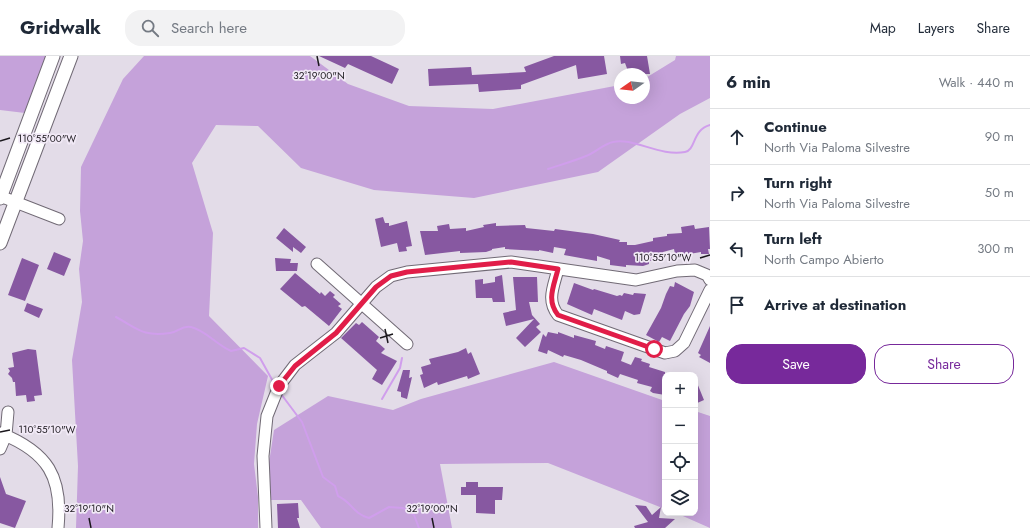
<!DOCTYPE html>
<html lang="en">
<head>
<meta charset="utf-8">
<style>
	:root { --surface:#fff; --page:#f2f2f3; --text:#1f2937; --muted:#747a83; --line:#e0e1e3; --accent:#77299b }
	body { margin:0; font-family:Jost,sans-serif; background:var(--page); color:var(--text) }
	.controls { position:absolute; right:12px; bottom:12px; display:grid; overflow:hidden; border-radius:8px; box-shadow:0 4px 16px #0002 }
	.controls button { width:36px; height:36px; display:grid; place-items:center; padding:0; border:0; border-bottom:1px solid var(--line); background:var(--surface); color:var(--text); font:20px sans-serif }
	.compass { position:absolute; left:614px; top:12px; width:36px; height:36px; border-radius:50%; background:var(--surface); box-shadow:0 4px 16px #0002; rotate:256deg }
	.stop { position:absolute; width:12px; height:12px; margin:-9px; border:3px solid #e11d48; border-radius:50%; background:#fff }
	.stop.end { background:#e11d48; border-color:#fff; box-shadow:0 1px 4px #0008 }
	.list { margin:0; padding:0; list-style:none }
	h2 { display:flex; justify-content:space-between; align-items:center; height:52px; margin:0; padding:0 16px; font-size:17px }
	h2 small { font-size:13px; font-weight:400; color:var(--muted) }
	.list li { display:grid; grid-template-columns:26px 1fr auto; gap:12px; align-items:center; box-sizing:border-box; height:56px; padding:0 16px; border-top:1px solid var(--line) }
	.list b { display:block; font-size:15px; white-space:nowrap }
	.list p { margin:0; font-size:13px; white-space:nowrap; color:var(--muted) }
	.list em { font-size:13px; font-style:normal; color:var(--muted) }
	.actions { display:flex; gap:8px; padding:12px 16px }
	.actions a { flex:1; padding:9px 0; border:1px solid var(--accent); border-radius:16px; text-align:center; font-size:14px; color:var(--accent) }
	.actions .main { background:var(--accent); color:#fff }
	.icon { flex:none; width:22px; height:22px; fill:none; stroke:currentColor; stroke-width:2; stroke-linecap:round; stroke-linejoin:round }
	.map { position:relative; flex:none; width:710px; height:472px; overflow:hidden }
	header { display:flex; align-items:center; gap:24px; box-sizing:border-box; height:56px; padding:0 20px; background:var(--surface); border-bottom:1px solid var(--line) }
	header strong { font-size:19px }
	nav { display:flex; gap:22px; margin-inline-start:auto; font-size:14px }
	.search { width:280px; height:36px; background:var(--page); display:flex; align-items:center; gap:10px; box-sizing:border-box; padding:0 14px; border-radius:16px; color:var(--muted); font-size:15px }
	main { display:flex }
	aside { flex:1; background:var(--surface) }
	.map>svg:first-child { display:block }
	.green { fill:#c5a2da }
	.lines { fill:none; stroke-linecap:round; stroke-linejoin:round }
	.stream { stroke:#d09eec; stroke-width:2 }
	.building { fill:#8758a1 }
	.minor-casing { stroke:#716a75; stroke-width:13 }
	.major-casing { stroke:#716a75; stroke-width:15 }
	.minor { stroke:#fff; stroke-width:11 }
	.major { stroke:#fff; stroke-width:13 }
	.route { stroke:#e11d48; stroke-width:5 }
	.ticks { fill:none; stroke:#1b181d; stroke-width:1.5 }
	.ticks-label { font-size:10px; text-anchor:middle; fill:#1b181d; stroke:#f1e9f6; stroke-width:3.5; stroke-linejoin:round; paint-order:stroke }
</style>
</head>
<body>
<header>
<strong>Gridwalk</strong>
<div class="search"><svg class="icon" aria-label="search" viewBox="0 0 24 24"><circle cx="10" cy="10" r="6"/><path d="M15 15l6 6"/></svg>Search here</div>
<nav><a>Map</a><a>Layers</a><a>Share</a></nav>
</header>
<main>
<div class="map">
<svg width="710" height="472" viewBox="0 0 710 472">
	<rect width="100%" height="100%" fill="#e3dce8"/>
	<path class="green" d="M0,0H47L25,57L0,54Z
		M144,0H310L348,28L409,50L493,53L620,29V42H644V23L675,4L676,0H710V42L680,58L598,116L474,142L374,134L301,112L258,70L216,69L192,107L213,177L209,260L268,320L257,368L254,408L258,441V472H76L78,410L72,304L82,246L79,213L83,185L80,155L81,111L123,23Z
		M554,306L665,345V453L548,407L440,408L452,472H321L301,444H270L268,413L274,374L328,340L393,354L421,343Z
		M695,355L710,360V472L676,457H695Z"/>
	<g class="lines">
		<path class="stream" d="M548,113C560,109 574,105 586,100C595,97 603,88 613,86C633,81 660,101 685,96C696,94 692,74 710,69
			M116,261C138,273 143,281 170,277C178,276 182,269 191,271C205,274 217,289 231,295L244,292L260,302L275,329
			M281,338L302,366L323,421L335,430L338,440C353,447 352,457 369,462L389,451L403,452L414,459L419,472
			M382,343L400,312L402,302"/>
	</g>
	<path class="building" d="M319,0H371L399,13L392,28L348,8L345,12Z
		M554,0H604L607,18L578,23L576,9L521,29V33L479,36L478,28L429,30L428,13L471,11L472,19L526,16L524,11Z
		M620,0H647L650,18H629L625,7L621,8Z
		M383,161L385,167H389V170L407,165L412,190L406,191L407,195L399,196L397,187L381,191L375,163Z
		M496,167V170L525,169L526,172L554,175L555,173L593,178L620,184L619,186H627V189H635L653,185V182L667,180V178L682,177L681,171L694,169L695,173L709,171L710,193H708L709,198H701V196L683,199V202L676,203L674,193L663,196L664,203L649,205V208L643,210L626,209V211L610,209V204L597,200V205L564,199L566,193L554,191L553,197L539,194V195L505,193V191L492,193V194L486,196L460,197V195L425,199L420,175H438L437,170L449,168L450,173L466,172V175L484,171L483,169Z
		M284,172L306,191L301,197L293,191V196L276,182Z
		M54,196L71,203L64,220L47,213Z
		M22,202L39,209L25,245L8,239Z
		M275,202L291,203L290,207H298L297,215H276Z
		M295,217L320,238L321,236L325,240L330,235L335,239L333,241L341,248L338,250L342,253L329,270L305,250L302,251L280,233Z
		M502,219L505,246H493L492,242H476L475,224L483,223V228L495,226V221Z
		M513,221H537L538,246H529L532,259L540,268L536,271L541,276L525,291L516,282L534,263L506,270L503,257L516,254Z
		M675,226L694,236L690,250L684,258L670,285L662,281L659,286L646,279L661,252L666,238L670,230L674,231Z
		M574,227L593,234L594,233L617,240L620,239L622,240L624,237L633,239L634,237L646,238L640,258L634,259L625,255L622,264L594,253L592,259L567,248Z
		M27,247L43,253L39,262L24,255Z
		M362,266L379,281L376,285L385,293L381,297L397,305L382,329L372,323L377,314L341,282L356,267L359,269Z
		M710,270V307L699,301L701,299L698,297Z
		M548,276L558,278V276L574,282V279L596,285L595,289L605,293L606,290L624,296L621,305L631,309L635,301L642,303L641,305L650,308L649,311L665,316V339L653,337L650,335L652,331L637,327L638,324L620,318L618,322L607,317V315L581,304L564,299L563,301L548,294L547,298L538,295L543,278L546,281Z
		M466,292L468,298L471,296L480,318L468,323L467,320L438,329L437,326L424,332L420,319L423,318L421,311L431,308L429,303L458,296Z
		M28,293L36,294L42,339L34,340L35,345L27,346L26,339L16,340L15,326H13L12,322L8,318L10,315L8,312L14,311L12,297Z
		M403,314H410L409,322L412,321L407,343L401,341V336L397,335Z
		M695,322L704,344L695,348Z
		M0,421L6,438L26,445L15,472L0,467Z
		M466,426H478V431H503L502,444H495V458L476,457V439H461V431H466Z
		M298,447L299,462H297L300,472H278L277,448Z
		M635,449L646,450L652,459L661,451L659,462L675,463L665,472H635L634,470L648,466Z"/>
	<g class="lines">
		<g class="minor-casing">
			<path id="minor" d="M0,140L59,163
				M317,208L407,288
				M558,213C554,230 546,244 558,259L665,297L675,295L684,287L710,234
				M0,377C48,396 63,421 58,472
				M0,393L6,379L8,356
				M266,472L263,400L267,360L279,330L295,309L336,277L376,231L391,220L407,216L511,206L636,224L677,215L695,214L707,219L710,224"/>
		</g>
		<g class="major-casing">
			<path id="major" d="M0,142L53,0
				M0,187L71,0"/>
		</g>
		<use href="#minor" class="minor"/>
		<use href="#major" class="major"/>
	</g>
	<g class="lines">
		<path class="route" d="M279,330L295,310L336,277L376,231L391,220L407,216L511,206L558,213C554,230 546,244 558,259L654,293"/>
	</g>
	<path class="ticks" d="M317,0L319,10M0,85L10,82M700,202L710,199M385,273L388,287M380,282L393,278M0,376L10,374M89,462L91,472M432,462L434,472"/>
	<g class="ticks-label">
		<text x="319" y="23">32°19'00"N</text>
		<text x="47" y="86">110°55'00"W</text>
		<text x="663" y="205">110°55'10"W</text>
		<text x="47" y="377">110°55'10"W</text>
		<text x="89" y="456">32°19'10"N</text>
		<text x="432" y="456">32°19'00"N</text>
	</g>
</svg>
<div class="controls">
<button>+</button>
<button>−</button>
<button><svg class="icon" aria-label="locate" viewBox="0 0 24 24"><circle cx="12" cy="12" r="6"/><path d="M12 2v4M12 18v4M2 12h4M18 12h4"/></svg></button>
<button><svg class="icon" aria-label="layers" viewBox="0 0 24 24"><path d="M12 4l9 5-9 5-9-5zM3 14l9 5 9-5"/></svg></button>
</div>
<svg class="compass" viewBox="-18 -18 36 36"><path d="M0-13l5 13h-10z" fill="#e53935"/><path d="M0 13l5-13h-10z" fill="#747a83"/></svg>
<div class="stop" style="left:654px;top:293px"></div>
<div class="stop end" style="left:279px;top:330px"></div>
</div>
<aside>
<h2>6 min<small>Walk · 440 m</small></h2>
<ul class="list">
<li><svg class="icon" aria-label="ahead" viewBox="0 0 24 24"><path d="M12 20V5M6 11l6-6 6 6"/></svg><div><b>Continue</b><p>North Via Paloma Silvestre</p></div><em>90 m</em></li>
<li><svg class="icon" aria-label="right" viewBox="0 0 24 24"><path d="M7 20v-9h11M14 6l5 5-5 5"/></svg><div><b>Turn right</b><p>North Via Paloma Silvestre</p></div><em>50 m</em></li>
<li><svg class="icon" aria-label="left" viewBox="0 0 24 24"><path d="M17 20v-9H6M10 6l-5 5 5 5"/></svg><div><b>Turn left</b><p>North Campo Abierto</p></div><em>300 m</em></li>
<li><svg class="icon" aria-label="arrive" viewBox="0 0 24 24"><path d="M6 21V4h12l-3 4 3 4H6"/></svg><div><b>Arrive at destination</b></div></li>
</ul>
<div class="actions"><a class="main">Save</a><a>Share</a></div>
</aside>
</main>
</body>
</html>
